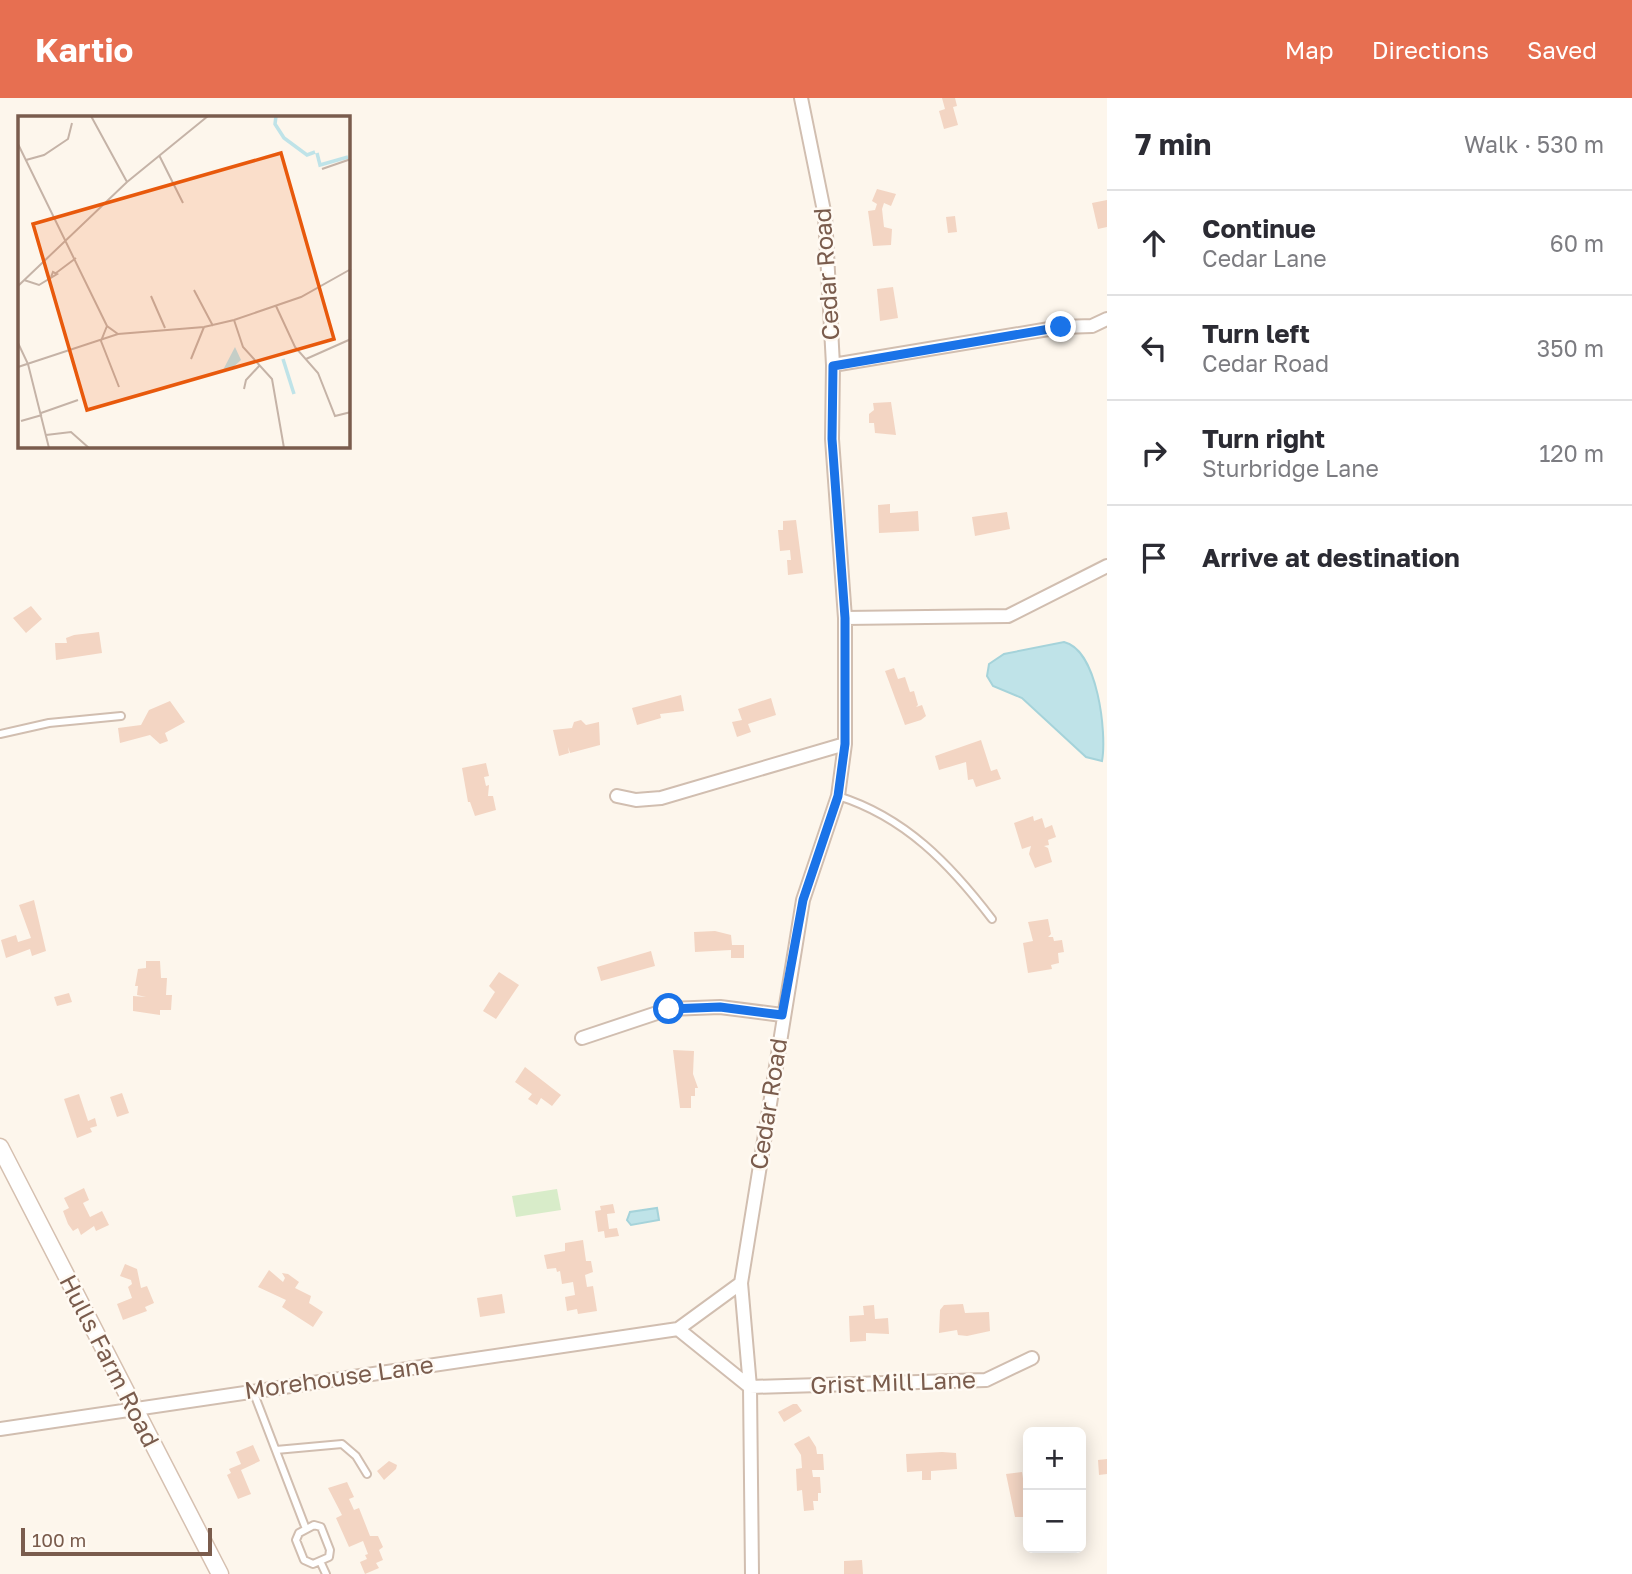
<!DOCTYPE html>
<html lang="en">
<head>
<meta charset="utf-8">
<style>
	:root { --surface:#fff; --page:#f7f7f7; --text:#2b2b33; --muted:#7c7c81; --line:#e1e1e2; --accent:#e76f51 }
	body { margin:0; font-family:"Golos Text",sans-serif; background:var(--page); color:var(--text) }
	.controls { position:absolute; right:21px; bottom:21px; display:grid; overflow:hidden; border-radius:10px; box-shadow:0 4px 18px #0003 }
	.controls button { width:63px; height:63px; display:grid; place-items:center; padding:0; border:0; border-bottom:2px solid var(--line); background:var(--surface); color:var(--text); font:35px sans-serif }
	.scale { position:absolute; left:21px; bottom:18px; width:191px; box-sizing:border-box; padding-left:7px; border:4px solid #7a5c4d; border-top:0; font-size:19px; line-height:24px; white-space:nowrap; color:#7a5c4d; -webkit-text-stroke:5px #fffaf3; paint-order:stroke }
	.stop { position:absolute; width:21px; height:21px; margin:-16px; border:5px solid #1a73e8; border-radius:50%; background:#fff }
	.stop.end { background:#1a73e8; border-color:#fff; box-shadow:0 2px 7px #0008 }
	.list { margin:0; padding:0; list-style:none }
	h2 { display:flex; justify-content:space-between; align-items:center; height:91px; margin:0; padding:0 28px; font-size:30px }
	h2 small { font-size:23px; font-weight:400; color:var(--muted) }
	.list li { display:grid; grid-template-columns:46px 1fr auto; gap:21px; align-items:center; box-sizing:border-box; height:105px; padding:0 28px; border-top:2px solid var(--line) }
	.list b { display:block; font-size:26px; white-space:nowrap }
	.list p { margin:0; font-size:23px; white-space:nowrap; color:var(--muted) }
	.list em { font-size:23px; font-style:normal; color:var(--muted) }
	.icon { flex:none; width:38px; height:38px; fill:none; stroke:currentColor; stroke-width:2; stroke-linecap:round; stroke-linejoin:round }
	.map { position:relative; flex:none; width:1107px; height:1476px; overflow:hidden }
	header { display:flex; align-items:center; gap:42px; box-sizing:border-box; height:98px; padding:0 35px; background:var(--accent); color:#fff }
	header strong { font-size:33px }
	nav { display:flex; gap:38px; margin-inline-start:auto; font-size:24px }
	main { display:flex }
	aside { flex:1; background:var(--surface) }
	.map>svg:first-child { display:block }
	.green { fill:#d8ecc9 }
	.water { fill:#bfe3e8; stroke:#a5d3da; stroke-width:2 }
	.building { fill:#f3d5c3 }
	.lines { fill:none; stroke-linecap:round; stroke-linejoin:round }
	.service-casing { stroke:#d1beb0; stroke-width:10 }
	.minor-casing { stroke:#d1beb0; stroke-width:16 }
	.secondary-casing { stroke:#d6c0b0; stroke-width:19 }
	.service { stroke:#fff; stroke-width:6 }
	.minor { stroke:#fff; stroke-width:12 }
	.secondary { stroke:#fff; stroke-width:16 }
	.route { stroke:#1a73e8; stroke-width:9 }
	.labels { text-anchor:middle; stroke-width:5; stroke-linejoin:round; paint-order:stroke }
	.street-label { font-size:24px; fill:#7a5c4d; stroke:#fffaf3 }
	.inset-river { fill:none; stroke:#bfe3e8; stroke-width:3.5 }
	.inset-road { fill:none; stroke:#c5b3a7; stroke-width:2 }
	.view { fill:#e8590c; fill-opacity:0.15; stroke:#e8590c; stroke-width:3.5 }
	.inset-edge { fill:none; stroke:#7a5c4d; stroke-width:3.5 }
</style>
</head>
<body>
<header>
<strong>Kartio</strong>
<nav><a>Map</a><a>Directions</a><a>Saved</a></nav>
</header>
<main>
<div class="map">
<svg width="1107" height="1476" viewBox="0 0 1107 1476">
	<rect width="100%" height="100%" fill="#fdf6ec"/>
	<path class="green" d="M557,1091L561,1112L516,1119L512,1098Z"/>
	<path class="water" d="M1064,544C1098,552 1107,636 1102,663L1086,659L1022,600L993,588L987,578L989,566L1004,556Z
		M657,1110L659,1122L631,1127L627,1122L630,1114Z"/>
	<path class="building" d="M942,0H955L957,8L953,9L958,27L944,31L939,13L945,11Z
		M877,91L896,96L891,108L884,105L882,111L884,129L892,131L891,147L873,148L868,113L875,112L877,106L872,103Z
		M1107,102V129L1098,131L1092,105Z
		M955,118L957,134L948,135L946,119Z
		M893,189L898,220L880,223L877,191Z
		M891,304L896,337L875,335L874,325H869V316L874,312L873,305Z
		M890,406V415L918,413L919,433L879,435L878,407Z
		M1007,414L1010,431L975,438L972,419Z
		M796,422L803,475L788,477L787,462H791L790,452L780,453L778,432H783V423Z
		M31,508L42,521L26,535L13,520Z
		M99,534L102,555L56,562L55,545H67L66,540L74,537Z
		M894,570L898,581L905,579L910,594L914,593L918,607L916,609L922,607L926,618L921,622L905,627L885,573Z
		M681,597L684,613L660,616L661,620L637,627L632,610Z
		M771,600L776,617L748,626L751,634L737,639L732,624L742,622L738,611Z
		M170,603L185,624L165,635L168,643L160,646L150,637L120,645L118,630L141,627L149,612Z
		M581,622L586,627L599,624L600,647L570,655L568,649L569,655L559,658L553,632L572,630L574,624Z
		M981,642L991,673L997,671L1001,681L976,689L973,681L968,682L966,664L939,672L935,658Z
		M486,665L489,678L484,679L486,688L489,687L488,698H493L496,712L475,718L470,704H468L462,670Z
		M1033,718L1034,723L1042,720L1045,730L1052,727L1056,739L1048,742L1049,747L1044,748L1048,750L1052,764L1035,770L1029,756L1031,748L1022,751L1014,725Z
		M34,802L46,853L32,858L30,851L6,860L1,842L16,837L18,844L31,840L19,807Z
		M1048,821L1051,836L1048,839H1053L1054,843L1062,842L1064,854L1058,855L1059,865L1051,867L1052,871L1028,875L1023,845L1033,843L1028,824Z
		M715,833L731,837L732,847H744V860H731V852L695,854L694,834Z
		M651,853L655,868L601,883L597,869Z
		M146,863H160L161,880H167L166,897H172L171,912H160V917L133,913V898L146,899L137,897L138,888H135L138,871L146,870Z
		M499,874L519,887L496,921L483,913L495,894L489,888Z
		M69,895L72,904L57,908L54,899Z
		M673,952L694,953L693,976L698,990H695V998H691V1010H680Z
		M525,969L561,997L552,1008L541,1000L537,1007L528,1001L532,996L515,984Z
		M122,995L129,1015L117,1019L110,999Z
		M79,996L88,1023L95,1020L97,1028L90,1030L92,1034L77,1040L64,1001Z
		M84,1090L89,1102L83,1105L90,1119L102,1113L109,1127L96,1133L94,1128L81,1137L78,1130L73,1133L68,1126L63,1113L69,1110L64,1100Z
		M613,1106L615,1115L607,1116L609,1131L617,1130L619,1138L605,1140L604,1133L598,1134L595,1113L601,1112L600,1108Z
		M583,1142L586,1163H591L593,1174L585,1177L587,1189L593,1188L597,1213L578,1216L577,1211L567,1213L565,1199L575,1197L573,1184L562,1186L560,1173L557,1174L556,1170L547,1171L544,1157L565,1153V1145Z
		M125,1166L137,1171L141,1190L147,1188L154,1205L145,1209L147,1213L123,1222L117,1206L132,1200L128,1189L132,1186L131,1182L120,1178Z
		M269,1172L283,1184L285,1180L282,1175L288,1176L299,1184L295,1190L311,1198L309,1205L323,1214L313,1229L282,1209L286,1202L258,1189Z
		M502,1196L505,1215L480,1219L477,1200Z
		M963,1206L965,1215L989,1214L990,1233L967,1238L958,1237L957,1232L939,1235L940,1212L944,1207Z
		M874,1207L875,1221L888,1220L889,1236L866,1235V1243L850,1244L849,1218L864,1217L863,1208Z
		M793,1306H797L802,1313L784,1324L778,1314Z
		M809,1338L816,1349L817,1356H823L824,1372H812L813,1379H820L821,1395H818V1403H813L814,1412L804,1413L802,1392L797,1393L796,1371L802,1370L801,1357L794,1346Z
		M253,1347L260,1363L241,1372L251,1396L238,1401L227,1377L231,1375L229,1371L241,1366L236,1354Z
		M942,1354L956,1355L957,1371L931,1373V1382H922V1373L907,1374L906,1356Z
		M1107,1361V1376L1099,1377L1098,1362Z
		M389,1363L397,1367L396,1371L384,1382L377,1373Z
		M1022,1374L1024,1387H1028V1419H1015L1006,1376Z
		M347,1384L354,1399L349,1401L354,1412L359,1410L370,1438H378L383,1449L379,1452L383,1462L376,1465L379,1470L365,1476L360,1464L367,1461L365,1457L368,1456L363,1443L349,1449L336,1420L342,1417L328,1390Z
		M862,1462L863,1476H844V1463Z"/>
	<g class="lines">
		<g class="service-casing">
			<path id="service" d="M0,636L49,625L121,618
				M838,698C905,719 950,766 992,821
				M253,1293L306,1431
				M276,1352L342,1346L356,1358L367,1376
				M314,1427L321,1429L330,1452L329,1459L313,1466L304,1462L296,1442L299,1435Z
				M320,1463L326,1476"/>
		</g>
		<g class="minor-casing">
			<path id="minor" d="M833,267L1061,229L1092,228L1107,221
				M845,520L1008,518L1107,468
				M617,698L636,702L661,700L845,646
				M582,940L669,911L720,909L782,917
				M678,1231L750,1289L986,1282L1032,1260
				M0,1331L678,1231L741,1185
				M752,1476L750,1289L741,1185L803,802L838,698L845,646V520L832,341L833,267L825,118L801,0"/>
		</g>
		<g class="secondary-casing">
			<path id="secondary" d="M0,1049L220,1476"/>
		</g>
		<use href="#service" class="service"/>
		<use href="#minor" class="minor"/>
		<use href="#secondary" class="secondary"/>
	</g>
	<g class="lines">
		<path class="route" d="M669,911L720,909L782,917L803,802L838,698L845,646V520L832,341L833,268L1061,229"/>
	</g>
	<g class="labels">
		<g class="street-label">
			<text transform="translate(827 176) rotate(-94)" y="8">Cedar Road</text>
			<text transform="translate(769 1006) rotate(-81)" y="8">Cedar Road</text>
			<text transform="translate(109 1263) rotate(63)" y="8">Hulls Farm Road</text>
			<text transform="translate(339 1280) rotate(-8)" y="8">Morehouse Lane</text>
			<text transform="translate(893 1285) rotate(-2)" y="8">Grist Mill Lane</text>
		</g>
	</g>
	<g transform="translate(18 18)">
		<rect width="332" height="332" fill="#fdf6ec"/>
		<path d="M217,231L223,244L212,254H205Z" fill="#bfe3e8"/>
		<path class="inset-river" d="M258,0L257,8L266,22L289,39L297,36M299,37L302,49L330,41M265,243L276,278"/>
		<path class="inset-road" d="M73,0L109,66M0,28L89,210L100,218M141,39L165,87M8,44L26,39L50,23L54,7M304,53L333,43M38,157L58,142M6,164L21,169L39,158L35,156L33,161M0,170L109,66L190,0M176,174L195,210M133,180L147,212M258,190L277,231L300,257L317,300L333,296M216,204L225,231L254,263L266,332M89,210L83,225L101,271M0,227L10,248L31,332M173,243L186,211M288,243L333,223M0,251L100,218L186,211L216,204L283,181L333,153M226,273L228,264L242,249M23,297L60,284M3,305L24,299M28,319L53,316L71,332"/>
		<path class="view" d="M263,37L316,223L69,294L15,108Z"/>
		<rect width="332" height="332" class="inset-edge"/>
	</g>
</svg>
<div class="controls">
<button>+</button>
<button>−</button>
</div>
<div class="scale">100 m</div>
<div class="stop" style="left:669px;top:911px"></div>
<div class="stop end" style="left:1061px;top:229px"></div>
</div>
<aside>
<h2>7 min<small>Walk · 530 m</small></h2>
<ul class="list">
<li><svg class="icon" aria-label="ahead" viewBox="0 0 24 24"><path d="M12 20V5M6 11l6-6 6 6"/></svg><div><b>Continue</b><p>Cedar Lane</p></div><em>60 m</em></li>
<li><svg class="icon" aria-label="left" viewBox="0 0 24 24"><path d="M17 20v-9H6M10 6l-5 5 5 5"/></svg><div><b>Turn left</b><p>Cedar Road</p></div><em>350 m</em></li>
<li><svg class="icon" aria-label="right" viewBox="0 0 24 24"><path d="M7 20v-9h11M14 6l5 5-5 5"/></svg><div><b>Turn right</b><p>Sturbridge Lane</p></div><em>120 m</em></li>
<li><svg class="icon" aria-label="arrive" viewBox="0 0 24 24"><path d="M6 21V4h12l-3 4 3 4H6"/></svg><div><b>Arrive at destination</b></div></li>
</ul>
</aside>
</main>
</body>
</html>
